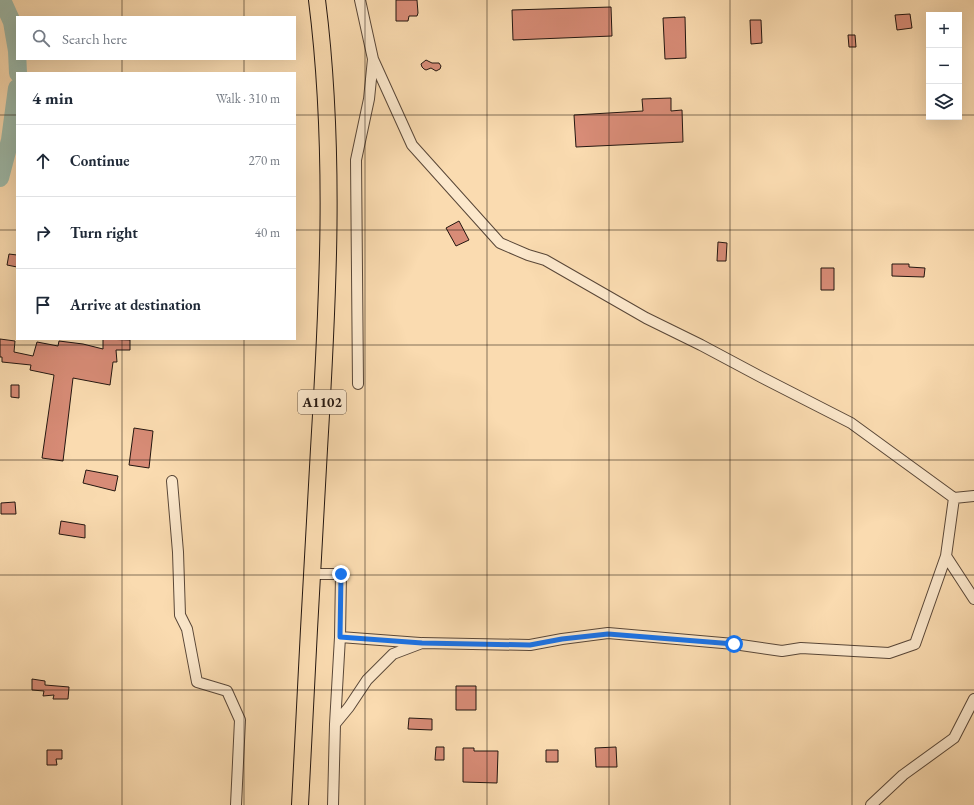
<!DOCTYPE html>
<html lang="en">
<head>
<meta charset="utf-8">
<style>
	:root { --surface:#fff; --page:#f6f6f7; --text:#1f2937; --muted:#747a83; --line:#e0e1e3 }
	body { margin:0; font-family:"EB Garamond",serif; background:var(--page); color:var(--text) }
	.controls { position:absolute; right:12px; top:12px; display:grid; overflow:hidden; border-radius:0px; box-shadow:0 4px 16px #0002 }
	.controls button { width:36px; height:36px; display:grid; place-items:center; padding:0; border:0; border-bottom:1px solid var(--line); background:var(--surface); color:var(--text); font:20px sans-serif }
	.stop { position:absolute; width:12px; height:12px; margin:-9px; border:3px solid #1a73e8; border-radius:50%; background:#fff }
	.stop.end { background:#1a73e8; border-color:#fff; box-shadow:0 1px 4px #0008 }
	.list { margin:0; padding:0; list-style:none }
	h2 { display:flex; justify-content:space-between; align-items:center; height:52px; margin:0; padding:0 16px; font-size:17px }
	h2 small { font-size:13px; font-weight:400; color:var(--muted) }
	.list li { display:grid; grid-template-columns:26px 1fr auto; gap:12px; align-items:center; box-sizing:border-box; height:72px; padding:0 16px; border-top:1px solid var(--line) }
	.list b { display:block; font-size:15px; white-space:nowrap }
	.list em { font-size:13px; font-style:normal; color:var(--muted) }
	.icon { flex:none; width:22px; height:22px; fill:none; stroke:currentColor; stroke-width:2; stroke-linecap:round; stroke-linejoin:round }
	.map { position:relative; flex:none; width:974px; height:805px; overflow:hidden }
	.search { position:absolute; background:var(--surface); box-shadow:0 4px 16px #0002; left:16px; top:16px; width:280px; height:44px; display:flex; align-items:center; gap:10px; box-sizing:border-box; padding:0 14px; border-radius:0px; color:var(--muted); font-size:15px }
	.panel { position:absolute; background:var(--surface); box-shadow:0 4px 16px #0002; left:16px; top:72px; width:280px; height:268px; border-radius:0px }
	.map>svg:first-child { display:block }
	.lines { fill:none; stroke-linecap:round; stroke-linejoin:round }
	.river { stroke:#9ebbab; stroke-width:18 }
	.building { fill:#d88c77; stroke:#231610 }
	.street-casing { stroke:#594738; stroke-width:12 }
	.primary-casing { stroke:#231610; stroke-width:18 }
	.street { stroke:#fce8cc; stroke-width:10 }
	.primary { stroke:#fadbb0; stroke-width:16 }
	.route { stroke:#1a73e8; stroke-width:5 }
	.grid { fill:none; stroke:#231610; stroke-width:1; stroke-opacity:0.55 }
	.labels { text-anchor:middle; stroke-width:3; stroke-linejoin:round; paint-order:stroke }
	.shield { fill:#fce8cc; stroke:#645548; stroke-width:1 }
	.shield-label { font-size:14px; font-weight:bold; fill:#231610 }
</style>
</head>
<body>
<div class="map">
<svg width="974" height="805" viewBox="0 0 974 805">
	<rect width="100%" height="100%" fill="#fadbb0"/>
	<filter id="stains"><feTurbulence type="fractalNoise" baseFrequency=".005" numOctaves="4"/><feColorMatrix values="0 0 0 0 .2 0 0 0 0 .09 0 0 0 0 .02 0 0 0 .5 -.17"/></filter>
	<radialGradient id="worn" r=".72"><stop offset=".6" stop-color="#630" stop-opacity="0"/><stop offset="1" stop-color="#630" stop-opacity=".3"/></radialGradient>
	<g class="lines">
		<path class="river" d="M2,0L12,22L17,51L18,73
			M0,178L10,140L17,88"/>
	</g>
	<path class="building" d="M396,0H417L418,13L417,16H409L408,21H396Z
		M611,7L612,36L513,40L512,10Z
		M910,14L912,28L897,30L895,15Z
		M685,17L686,58L665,59L663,18Z
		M750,20H761L762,43L751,44Z
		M848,35H855L856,47H849Z
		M426,60L432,63H439L441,66L440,69L436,71L431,68L426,70L424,69L422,67L421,64Z
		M671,98V111L682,110L683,142L576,147L574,115L643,111L642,99Z
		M459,221L469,240L456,246L446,228Z
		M718,242L727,243L726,261H717Z
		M9,254L17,255V267L7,265Z
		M892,264H909V267L925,268L924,277L892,276Z
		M821,268H834V290H821Z
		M0,339L15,341L14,352L33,356L37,342L58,346L59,341L83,344L103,349V339L130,340V350H116L117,362H113L110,385L73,378L63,461L42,458L54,375L30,370L31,365L2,362V357H0Z
		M11,385H19V398L11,397Z
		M134,428L153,431L149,468L129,465Z
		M86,470L118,476L115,491L83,483Z
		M15,502L16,514H1V503Z
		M61,521L85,525V538L59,534Z
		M32,679L45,681V685L69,687L68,699H53L54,695L43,696L44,691L32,690Z
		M456,686H476V710H456Z
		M409,718L432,719V730L408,729Z
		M436,747H444V760H435Z
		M616,747L617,767H596L595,748Z
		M463,748H474V751H498L497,783L463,782Z
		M47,750H62V759H56L57,765H47Z
		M546,750H558V762H546Z"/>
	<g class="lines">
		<g class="street-casing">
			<path id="street" d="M373,59L412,145L500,243L528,255L545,260L646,318L701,345L761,377L851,423L954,498L974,496
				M358,384L356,160L369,99L373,59L360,0
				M172,481L178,552L180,615L187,629L197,682L227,691L240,720L236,805
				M946,556L974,599
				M312,574H341L340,637L335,724L333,805
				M340,637L420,643
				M335,724L349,707L367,680L393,654L422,643L530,645L562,639L608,633L734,644L782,651L801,648L889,653L915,644L946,556L954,498
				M871,805L903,775L954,738L974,699"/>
		</g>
		<g class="primary-casing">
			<path id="primary" d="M300,805C306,686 312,568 319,449C328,300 336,149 317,0"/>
		</g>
		<use href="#street" class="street"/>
		<use href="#primary" class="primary"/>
	</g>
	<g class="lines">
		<path class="route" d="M341,574L340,637L422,643L530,645L562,639L608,634L734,644"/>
	</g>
	<path class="grid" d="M122,0V17M244,0V17M365,0V805M487,0V805M609,0V805M730,0V805M852,0V805M122,59V73M244,59V73M0,115H17M295,115H929M959,115H974M0,230H17M295,230H974M122,339V805M244,339V805M0,345H974M0,460H974M0,575H974M0,690H974"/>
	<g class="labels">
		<rect class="shield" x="298" y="390" width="48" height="24" rx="3"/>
		<g class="shield-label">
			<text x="322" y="407">A1102</text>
		</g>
	</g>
	<rect width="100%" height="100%" filter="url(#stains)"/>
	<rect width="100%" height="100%" fill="url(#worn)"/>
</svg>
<div class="controls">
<button>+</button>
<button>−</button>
<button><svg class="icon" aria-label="layers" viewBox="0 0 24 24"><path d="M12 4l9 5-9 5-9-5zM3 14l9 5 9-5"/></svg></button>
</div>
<div class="stop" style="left:734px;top:644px"></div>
<div class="stop end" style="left:341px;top:574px"></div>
<div class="search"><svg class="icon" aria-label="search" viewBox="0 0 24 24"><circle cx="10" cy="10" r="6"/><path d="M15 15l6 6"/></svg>Search here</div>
<section class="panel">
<h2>4 min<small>Walk · 310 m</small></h2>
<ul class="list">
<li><svg class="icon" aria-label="ahead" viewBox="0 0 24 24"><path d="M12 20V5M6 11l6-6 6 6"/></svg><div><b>Continue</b></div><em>270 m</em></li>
<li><svg class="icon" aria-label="right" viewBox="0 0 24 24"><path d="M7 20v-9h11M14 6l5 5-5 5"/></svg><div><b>Turn right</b></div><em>40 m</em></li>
<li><svg class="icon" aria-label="arrive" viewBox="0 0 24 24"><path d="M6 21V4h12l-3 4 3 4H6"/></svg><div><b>Arrive at destination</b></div></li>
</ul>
</section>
</div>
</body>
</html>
